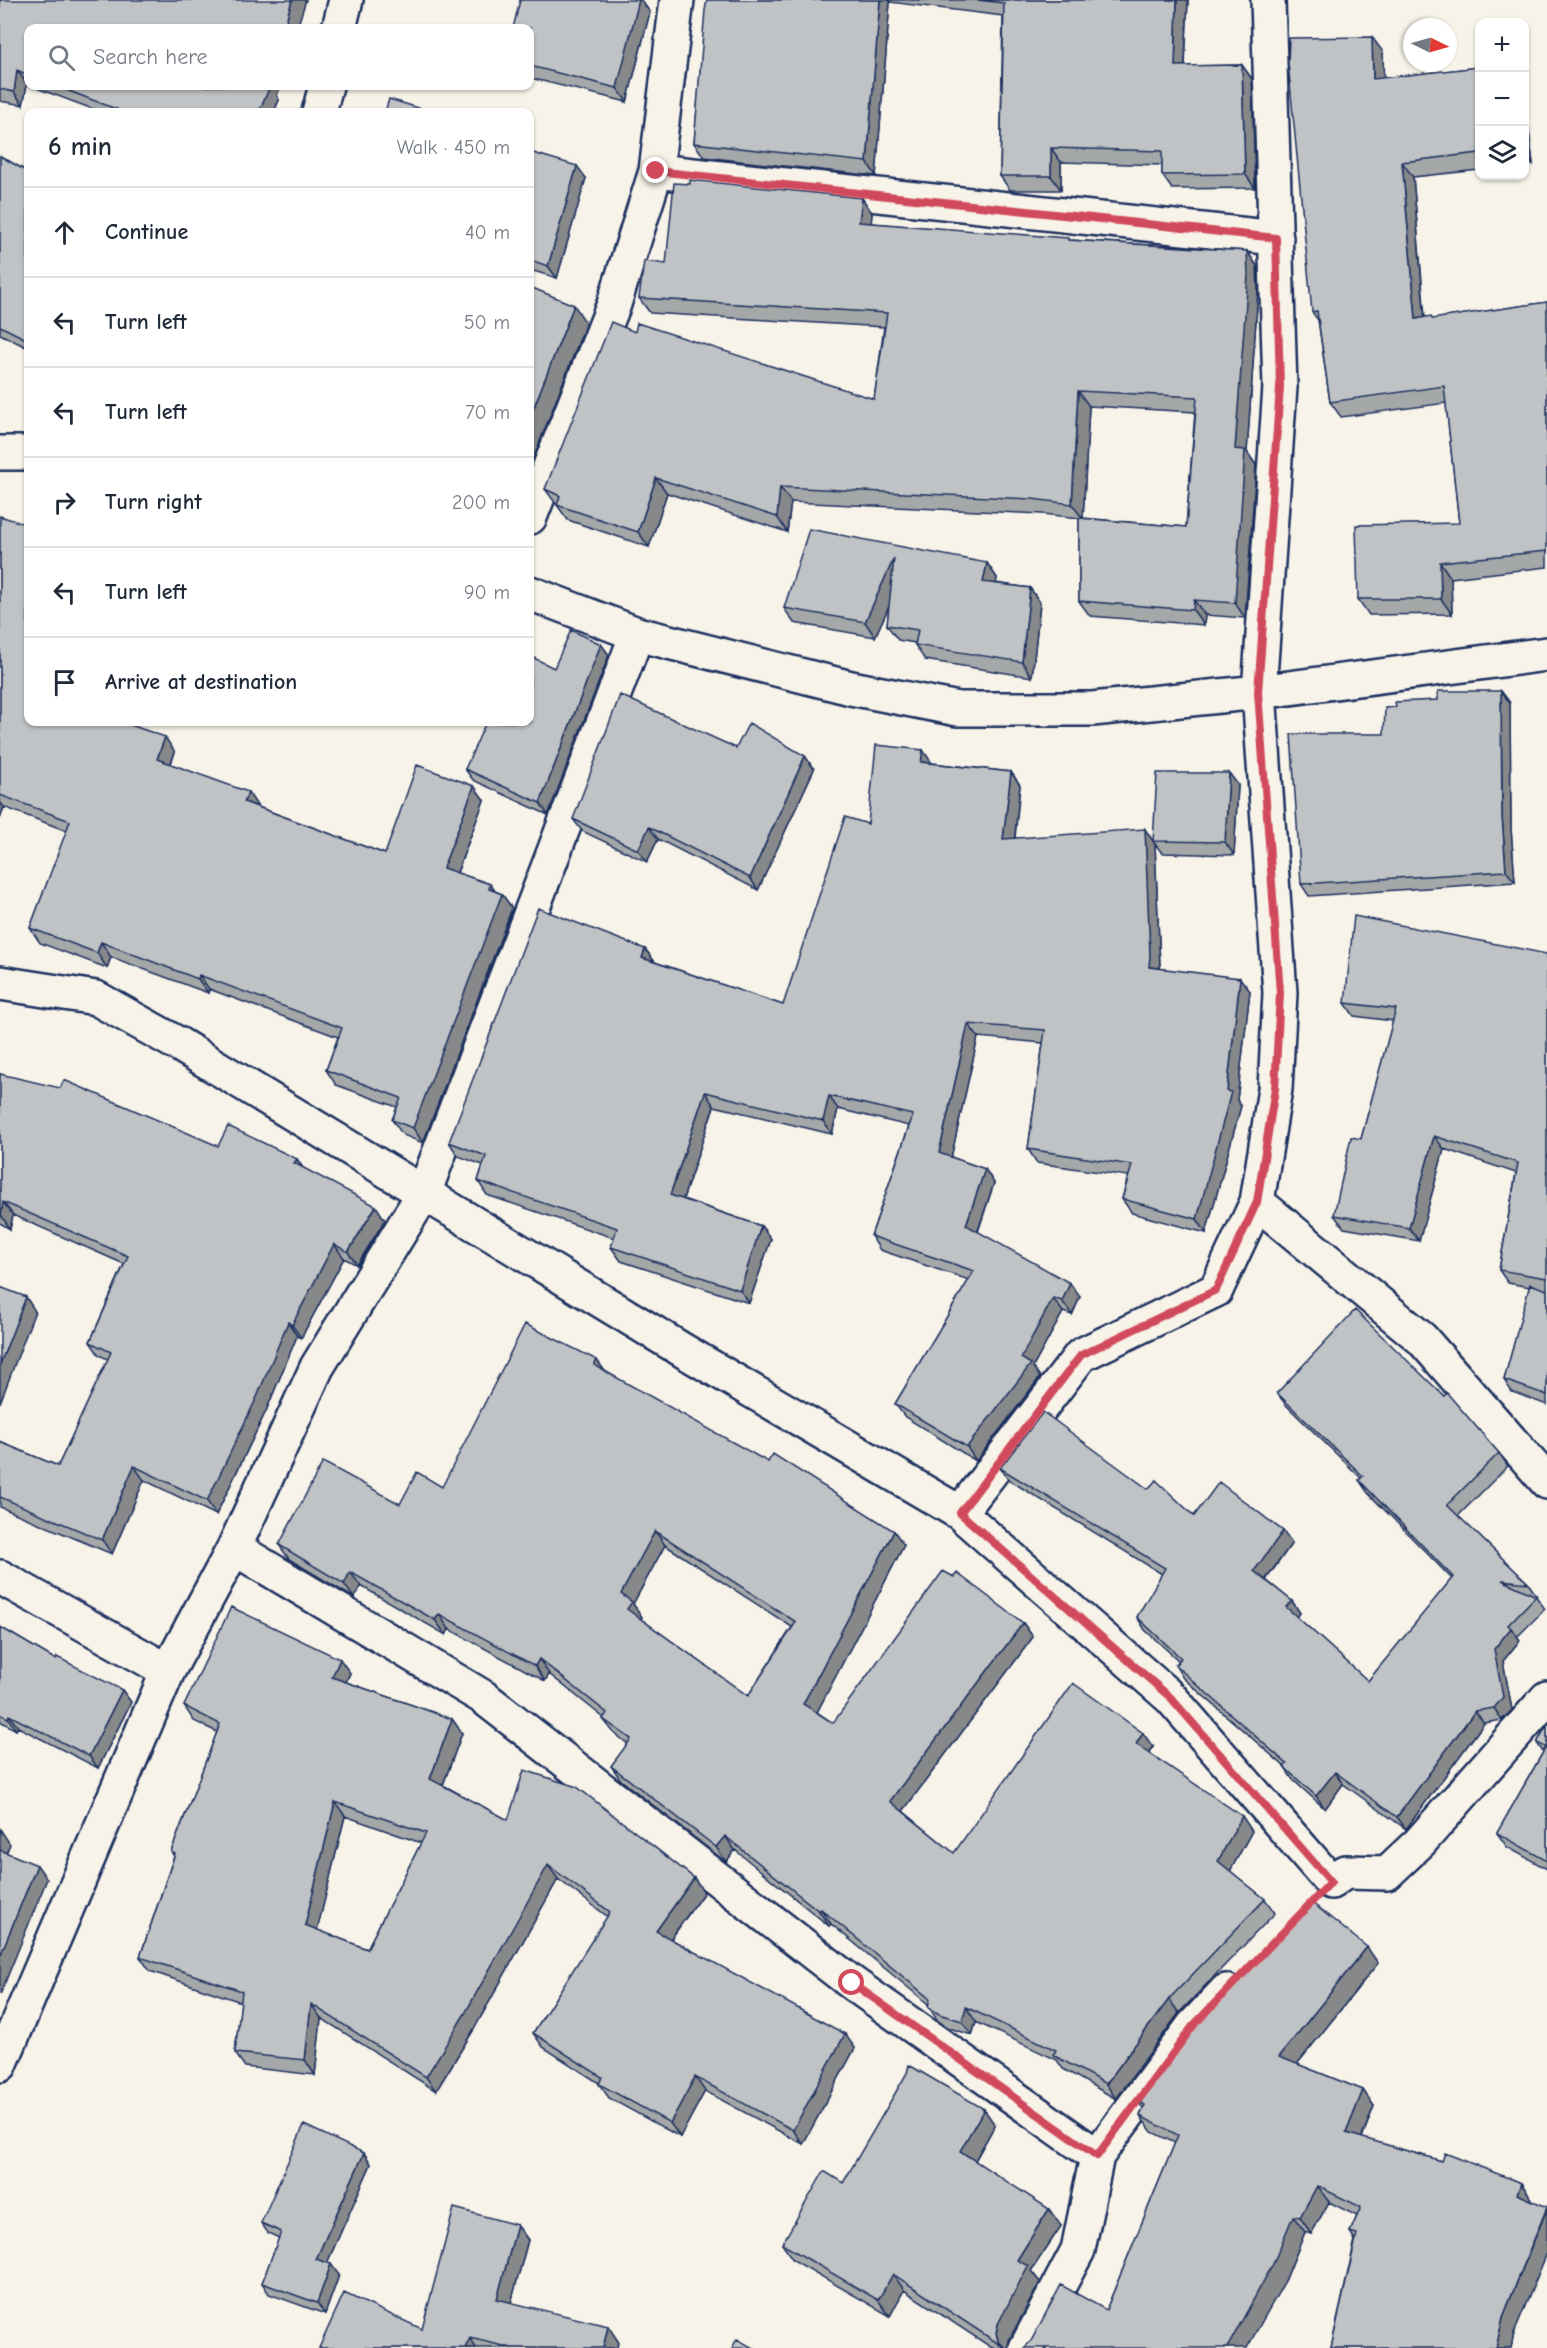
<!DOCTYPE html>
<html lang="en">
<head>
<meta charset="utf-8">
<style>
	:root { --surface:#fff; --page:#f6f6f7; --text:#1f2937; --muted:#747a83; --line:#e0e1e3 }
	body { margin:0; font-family:"Comic Neue",sans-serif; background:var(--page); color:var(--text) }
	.controls { position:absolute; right:18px; top:18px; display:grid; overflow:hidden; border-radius:12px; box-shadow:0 2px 4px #0004 }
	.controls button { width:54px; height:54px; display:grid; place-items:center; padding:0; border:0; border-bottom:2px solid var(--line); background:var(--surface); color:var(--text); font:30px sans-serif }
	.compass { position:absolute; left:1403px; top:18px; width:54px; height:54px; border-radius:50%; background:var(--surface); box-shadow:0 2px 4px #0004; rotate:95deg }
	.stop { position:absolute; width:18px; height:18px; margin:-14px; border:4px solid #d1495b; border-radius:50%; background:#fff }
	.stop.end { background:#d1495b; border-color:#fff; box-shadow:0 2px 6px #0008 }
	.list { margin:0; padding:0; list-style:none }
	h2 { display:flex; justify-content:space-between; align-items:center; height:78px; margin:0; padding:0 24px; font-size:26px }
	h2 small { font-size:20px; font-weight:400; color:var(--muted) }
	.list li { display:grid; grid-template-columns:39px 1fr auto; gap:18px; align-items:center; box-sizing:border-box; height:90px; padding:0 24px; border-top:2px solid var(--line) }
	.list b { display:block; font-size:22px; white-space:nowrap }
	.list em { font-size:20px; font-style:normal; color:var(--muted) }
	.icon { flex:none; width:33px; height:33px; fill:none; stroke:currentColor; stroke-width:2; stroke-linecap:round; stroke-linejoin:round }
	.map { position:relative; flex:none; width:1547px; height:2348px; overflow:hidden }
	.search { position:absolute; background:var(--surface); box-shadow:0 2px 4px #0004; left:24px; top:24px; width:510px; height:66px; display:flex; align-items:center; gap:15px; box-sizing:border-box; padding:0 21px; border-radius:12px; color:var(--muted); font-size:22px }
	.panel { position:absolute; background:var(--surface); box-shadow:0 2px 4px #0004; left:24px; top:108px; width:510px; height:618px; border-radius:12px }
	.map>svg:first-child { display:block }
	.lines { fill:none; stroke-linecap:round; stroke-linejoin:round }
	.street-casing { stroke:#1b2f5e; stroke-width:38 }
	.street { stroke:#f7f3e8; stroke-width:33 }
	.wall { fill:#a5a8a9; stroke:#1b2f5e; stroke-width:1.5; fill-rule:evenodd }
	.shaded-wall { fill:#86888a; stroke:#1b2f5e; stroke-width:1.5 }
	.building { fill:#c0c3c5; stroke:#1b2f5e; stroke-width:1.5; fill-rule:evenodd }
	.route { stroke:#d1495b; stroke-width:8 }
</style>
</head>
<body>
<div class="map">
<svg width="1547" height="2348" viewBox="0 0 1547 2348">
	<rect width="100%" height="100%" fill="#f7f3e8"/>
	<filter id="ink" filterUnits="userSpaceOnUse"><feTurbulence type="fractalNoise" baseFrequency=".0167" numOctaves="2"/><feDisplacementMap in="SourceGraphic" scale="12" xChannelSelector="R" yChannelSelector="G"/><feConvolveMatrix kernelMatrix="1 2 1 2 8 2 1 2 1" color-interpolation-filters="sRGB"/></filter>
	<g filter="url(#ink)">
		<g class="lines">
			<g class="street-casing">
				<path id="street" d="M339,28L346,0
					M319,112L326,86
					M656,171L1276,238
					M0,453H28
					M530,517L614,304L656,171L677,0
					M530,593L637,634L851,688L958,709H1092L1259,692L1547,654
					M0,983L96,998L180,1045L684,1351L960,1513L1171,1698L1331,1882L1345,1872L1387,1873L1420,1842L1547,1698
					M1257,1202L1422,1339L1547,1482
					M960,1513L1081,1355L1216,1290L1257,1202L1275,1089L1280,993L1259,692L1280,387L1268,0
					M234,1548L483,1697L852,1983L1097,2156
					M0,1577L168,1671
					M0,2065L168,1671L234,1548L317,1367L424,1193L637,634
					M1026,2348L1078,2250L1097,2156L1193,2026L1226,1991"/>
			</g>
			<use href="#street" class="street"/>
		</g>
		<path class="wall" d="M0,0L28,28V84H27L23,105L0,101Z
			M707,0H1188L1185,66L1242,65L1252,79L1255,188L1172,189L1162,175V165L1061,162V190H1010L1000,176L1003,16L890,2L876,176L704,157L694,143Z
			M650,12L627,102L530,78V28Z
			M1383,52V78L1479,67V170L1413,177L1425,317L1433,319L1547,302V567L1451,578L1452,614L1369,615L1358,599L1459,523L1446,403L1341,417L1330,402L1318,320L1312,312Z
			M31,86H280L277,96L279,100L274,112H101Z
			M1524,92L1533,164L1524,165Z
			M530,152L586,178L557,278L530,270Z
			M0,156L28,172V348L0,334Z
			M862,198L872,213L871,223L1070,240L1247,251L1257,266L1258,290L1247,452L1256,465L1245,618L1205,615L1204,625L1090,616L1079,601V518L1043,514L791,502L787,532L667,493L649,547L568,520L545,489L635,332L874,399L884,327L650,313L639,298L666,264ZM1089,406L1195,412L1186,527L1083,518Z
			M0,516L28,722L175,752L171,764L258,807L385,854L474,786L484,800L457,873L490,884L495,891L502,894L512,908L423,1143L403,1135L392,1120L397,1107L336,1085L326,1070L338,1037L209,989L208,993L111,957L107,968L40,943L30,928L67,831L4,807L0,819Z
			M987,563L997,578L996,583L1030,588L1040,603L1032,677L925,660L915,645V643L898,640L887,625L889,606L875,637L794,623L784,608Z
			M601,644L609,655L548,815L473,780L465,769L554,668Z
			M1501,691L1510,703L1511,829L1515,882L1309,896L1301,884L1384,734L1396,707L1438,700Z
			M736,748L805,756L814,769L758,890L658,839L647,862L582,831L573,819Z
			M932,763L1011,772L1020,785L1015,838L1153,840L1229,773L1238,785L1234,855L1162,853L1155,844L1160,969L1250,991L1237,1100L1241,1106L1206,1233L1132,1213L1122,1199L1128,1176L1037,1163L1028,1149L1043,1043L978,1037L951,1157L985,1169L994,1183L978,1232L1080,1297L1072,1315L1063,1312L1033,1367L1040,1377L976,1461L905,1417L895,1404L969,1280L880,1250L871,1236L909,1126L838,1109L832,1134L714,1106L683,1199L761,1226L771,1239L749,1303L621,1261L611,1247L614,1238L487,1195L478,1181L483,1165L458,1156L449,1142L645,949L655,962L783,1005L868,824Z
			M1547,954V1405L1512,1392L1504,1380L1530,1287L1508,1283L1499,1270L1516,1173L1444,1149L1419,1241L1344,1228L1334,1215L1361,1139L1393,1021L1354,1016L1345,1003Z
			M0,1074L218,1146L297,1159L303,1168L385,1220L357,1265L344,1258L301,1338L297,1336L266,1411L216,1515L144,1480L112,1554L0,1507V1442L58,1466L108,1359L99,1355L90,1342L124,1264L13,1215L10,1229L0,1223Z
			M604,1371L904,1545L817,1712L833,1723L1023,1623L1033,1637L903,1811L954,1853L1153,1747L1150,1753L1252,1831L1230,1871L1265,1899L1275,1913L1179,2013L1116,2099L1063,2069L1057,2060L976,2022L972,2035L949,2028L938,2021L928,2006V2004L831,1924L829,1926L735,1850L726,1862L621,1780L611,1766L628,1744L614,1733L603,1719L604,1718L549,1674L545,1681L449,1629L446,1635L361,1586L354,1598L289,1559L279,1545L400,1504L442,1487ZM665,1545L792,1627L748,1696L641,1619L642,1617L633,1604Z
			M1277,1393L1499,1453L1508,1466L1458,1516L1528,1583L1537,1596L1535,1595L1545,1609L1517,1637L1520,1640L1503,1661L1512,1710L1502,1720L1484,1723L1406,1829L1343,1784L1325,1809L1293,1780L1284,1767H1285L1183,1678L1175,1665L1179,1661L1145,1630L1137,1617L1162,1574L1009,1480L1000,1468L1148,1489L1194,1516L1283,1531L1292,1543L1266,1580L1292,1601L1300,1613L1297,1617L1368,1681L1452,1579L1368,1493L1359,1480L1361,1478L1286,1405Z
			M0,1627L56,1660L122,1690L131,1702L98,1768L18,1727L16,1730L0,1721Z
			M350,1673L346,1682L452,1719L462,1733L443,1785L508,1820L694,1878L704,1892L671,1939L855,2048L803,2144L705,2091L680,2137L609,2098L599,2084V2083L543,2047L533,2033L608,1917L558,1879L474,2029L436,2091L321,2018L315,2075L245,2067L235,2053L241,2002L150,1971L140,1957L174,1856L171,1852L217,1732L194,1721L184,1706ZM345,1816L421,1843L367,1949L317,1930Z
			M1547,1725V1869L1507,1847L1497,1833L1543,1752L1537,1743Z
			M1378,1963L1297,2064L1363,2090L1374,2106L1362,2138L1442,2161L1521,2183L1532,2199L1514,2333L1511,2348H1331L1355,2240L1350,2232L1357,2216L1329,2202L1311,2234L1305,2232L1285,2281L1106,2310L1175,2143L1152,2132L1140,2116L1143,2109L1138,2101Z
			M995,2125L975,2161L1061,2226L1031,2271L1040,2282L1009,2340L1008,2348H992L904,2290L890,2316L793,2260L782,2244L843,2183Z
			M364,2153L371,2164L327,2263L339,2275L325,2314L269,2294L262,2283L279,2238L268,2233L261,2223Z
			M517,2225L528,2240L511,2303L618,2341L617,2348H319L422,2329Z"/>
		<path class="shaded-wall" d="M292,0H306L297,28H284Z
			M632,0H641L650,12L627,102L617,88Z
			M880,0H889L890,2L876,176L867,162Z
			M1177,0H1188L1184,80L1175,66Z
			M1372,37L1383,52L1384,94L1373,79Z
			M1242,65L1252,79L1255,188L1245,174Z
			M17,70L27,84L23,105L14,92Z
			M267,86H280L277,96L279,100L274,112H259Z
			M1524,92L1533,164L1524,152Z
			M1051,148L1061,162V190L1051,176Z
			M1402,162L1413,177L1426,334L1416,319Z
			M577,166L586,178L557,278L548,266Z
			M862,198L872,213L870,237L859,222Z
			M1247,251L1257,266L1258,290L1247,452L1256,465L1245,618L1235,603V449Z
			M574,305L586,323L530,467V417Z
			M1078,391L1089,406L1083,519L1072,504Z
			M656,478L667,493L649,547L638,532Z
			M780,487L791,502L787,532L777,517Z
			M894,558L904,573L875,637L865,622Z
			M1440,562L1451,578L1452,614L1441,599Z
			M987,563L997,578L994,597L983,582Z
			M1030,588L1040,603L1032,677L1022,662Z
			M1194,600L1205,615L1204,625L1193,610Z
			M601,644L609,655L548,815L540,803Z
			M1501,691L1510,703L1511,829L1515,882L1506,871L1502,817Z
			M165,737L175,752L167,773L157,759Z
			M923,750L932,763L921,762Z
			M805,756L814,769L758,890L750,878Z
			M1011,772L1020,785L1013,853L1003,839Z
			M1229,773L1238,785L1234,855L1225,842Z
			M474,786L484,800L453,883L443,868Z
			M248,792L258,807L244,802Z
			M0,802L4,807L0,819Z
			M649,827L658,839L647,862L638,850Z
			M1145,829L1155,844L1160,968L1149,967Z
			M490,884L500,899L502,894L512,908L423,1143L413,1128Z
			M101,942L111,957L107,968L97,953Z
			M645,949L655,962L642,958Z
			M199,975L209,989L208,993L198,979Z
			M1240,978L1250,991L1237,1100L1241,1106L1206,1233L1197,1219L1227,1091Z
			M968,1024L978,1037L949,1167L939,1153Z
			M705,1092L714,1106L680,1208L670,1195Z
			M829,1096L838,1109L832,1134L823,1121Z
			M1434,1136L1444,1149L1419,1241L1409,1228Z
			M297,1159L306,1173L294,1163Z
			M985,1169L994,1183L975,1239L966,1225Z
			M3,1202L13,1215L10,1229L1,1215Z
			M376,1206L385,1220L357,1265L348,1252Z
			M761,1226L771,1239L749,1303L740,1290Z
			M334,1244L344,1258L301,1338L292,1325Z
			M1070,1283L1080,1297L1072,1315L1062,1301Z
			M26,1297L35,1311L0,1403V1364Z
			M1053,1298L1063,1312L1033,1367L1040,1377L976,1461L967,1447L1021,1358Z
			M288,1322L297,1336L266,1411L216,1515L207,1501Z
			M597,1360L607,1374L594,1365Z
			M134,1466L144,1480L112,1554L102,1540Z
			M655,1531L665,1545L633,1604L642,1617L637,1623L627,1609L621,1594Z
			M894,1531L904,1545L814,1718L803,1704Z
			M1283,1531L1292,1543L1263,1583L1254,1571Z
			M350,1572L361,1586L354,1598L344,1584Z
			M1292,1601L1300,1613L1295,1620L1286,1607Z
			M439,1614L449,1629L446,1635L435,1620Z
			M1023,1623L1033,1637L900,1815L890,1801Z
			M1511,1628L1520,1640L1503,1661L1512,1710L1502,1720L1494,1708V1649Z
			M340,1659L350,1673L342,1691L332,1677Z
			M539,1659L549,1674L545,1681L535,1666Z
			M122,1690L131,1702L98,1768L89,1756Z
			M1475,1711L1484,1723L1406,1829L1397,1817Z
			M9,1715L18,1727L16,1730L8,1718Z
			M452,1719L462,1733L440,1793L430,1779Z
			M1143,1733L1153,1747L1146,1758L1136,1744Z
			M1335,1772L1343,1784L1325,1809L1316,1796Z
			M335,1802L345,1816L315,1939L305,1925Z
			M1242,1816L1252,1831L1228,1875L1218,1861Z
			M0,1829L10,1844L3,1861L0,1857Z
			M725,1836L735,1850L726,1862L716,1847Z
			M37,1865L47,1879L0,1995V1956Z
			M548,1865L558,1879L474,2029L436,2091L426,2077Z
			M694,1878L704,1892L666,1945L656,1931Z
			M821,1909L831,1924L829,1926L819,1911Z
			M1367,1947L1378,1963L1290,2073L1279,2057Z
			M1169,1999L1179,2013L1116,2099L1106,2084Z
			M311,2004L321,2018L315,2075L305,2060Z
			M966,2007L976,2022L972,2035L962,2021Z
			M845,2034L855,2048L803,2144L793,2130Z
			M695,2077L705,2091L680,2137L670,2123Z
			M1363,2090L1374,2106L1357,2149L1346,2133Z
			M984,2109L995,2125L971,2167L960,2151Z
			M364,2153L371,2164L324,2270L316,2259Z
			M1521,2183L1532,2199L1528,2210L1517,2194Z
			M1317,2186L1329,2202L1311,2234L1300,2217Z
			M1049,2209L1061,2226L1031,2271L1040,2282L1009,2340L1008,2348H1005L998,2341L996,2333L998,2324L1017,2260Z
			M1547,2209V2253L1514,2333L1511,2348H1496L1503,2317Z
			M1293,2216L1305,2232L1285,2281L1247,2348H1227Z
			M517,2225L528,2240L508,2314L497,2299Z
			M331,2264L339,2275L325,2314L317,2303Z
			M893,2274L904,2290L890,2316L878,2300Z
			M608,2326L618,2341L617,2348H603Z
			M470,2338L476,2348H465Z"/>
		<path class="building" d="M0,0H292L284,28H28V75L17,70L14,92L0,89Z
			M520,0H639L617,88L530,66V28H513Z
			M707,0H880L867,162L694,143L705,10Z
			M977,0H1177L1175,66L1242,65L1245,174L1162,175V151L1051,148V176H1000L1004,3Z
			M1372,37L1373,79L1479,67V153L1402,162L1416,319L1431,316L1432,319L1547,302V551L1440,562L1441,599H1358L1356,525L1459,523L1444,386L1330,402L1317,311L1312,312L1288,63L1289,38Z
			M56,86H270L259,112H124Z
			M389,99L432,112H385Z
			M530,152L577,166L548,266L530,260Z
			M0,156L28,172V340L0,326Z
			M690,180L862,198L859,222L1068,238V240L1247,251L1248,275L1235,449L1245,450L1235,603L1194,600L1193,610L1079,601V518L1186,527L1197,397L1078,391L1072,504L1032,499L780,487L777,517L656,478L638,532L557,505L560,496L545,489L611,322L635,332L637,323L874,399L887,313L639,298L644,261L666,264L674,183L690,184Z
			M530,287L574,305L530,417Z
			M0,516L28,525V722H122L165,737L157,759L248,792L244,802L385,854L417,765L474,786L443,868L490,884L489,889L502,894L413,1128L392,1120L401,1098L326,1070L342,1028L199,975L198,979L101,942L97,953L30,928L70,821L0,795Z
			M809,529L987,563L983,582L1030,588L1022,662L915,645L918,630L887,625L894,558L865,622L784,608Z
			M571,630L601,644L540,803L465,769L486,722H530V656L554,668Z
			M1438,691H1501L1502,817L1506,871L1301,884L1291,734H1384L1385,708L1396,707L1395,702L1438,700Z
			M620,695L736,748L749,723L805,756L750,878L649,827L638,850L573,819Z
			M876,745L923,750L921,762L1011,772L1003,839L1145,829L1150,955L1149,967L1240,978L1227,1091L1231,1092L1197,1219L1122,1199L1132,1165L1028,1149L1045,1030L968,1024L939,1153L985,1169L966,1225L1070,1283L1062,1301L1053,1298L1021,1358L1031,1364L967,1447L895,1404L974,1271L871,1236L913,1115L829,1096L823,1121L705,1092L670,1195L761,1226L740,1290L611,1247L617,1228L478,1181L486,1156L449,1142L538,908L645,949L642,958L783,1005L845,817L868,824Z
			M1157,773H1229L1225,842L1153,841Z
			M1354,916L1547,954V1278L1499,1270L1518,1163L1434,1136L1409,1228L1334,1215L1351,1137L1361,1139L1396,1009L1345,1003Z
			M0,1074L60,1088L64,1080L218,1146L228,1126L297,1159L294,1163L376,1206L348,1252L334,1244L292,1325L288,1322L257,1397L207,1501L134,1466L102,1540L0,1497V1442L58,1466L111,1352L90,1342L128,1256L3,1202L1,1215H0Z
			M1530,1284L1547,1290V1395L1504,1380Z
			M0,1287L26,1297L0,1364Z
			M1355,1310L1444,1396L1447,1393L1499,1453L1447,1505L1528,1583L1502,1580L1536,1596L1508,1625L1511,1628L1494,1649L1503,1697L1494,1708L1475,1711L1397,1817L1335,1772L1316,1796L1284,1767L1287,1764L1175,1665L1181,1658L1137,1617L1165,1568L1000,1468L1043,1412L1148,1489L1156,1480L1194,1516L1219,1482L1283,1531L1254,1571L1292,1601L1286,1607L1368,1681L1453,1577L1359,1480L1363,1476L1277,1393Z
			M525,1324L597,1360L594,1365L768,1462L773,1454L894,1531L803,1704L833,1723L943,1571L954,1577L957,1573L1023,1623L890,1801L954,1853L1073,1683L1143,1733L1136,1744L1242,1816L1218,1861L1265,1899L1169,1999L1106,2084L1053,2055L1056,2050L966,2007L962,2021L939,2014L928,2006L930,1999L821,1909L819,1911L725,1836L716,1847L611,1766L631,1739L603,1719L607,1713L539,1659L535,1666L439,1614L435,1620L350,1572L344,1584L279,1545L323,1462L400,1504L417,1472L442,1487ZM655,1531L796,1622L748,1696L627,1609L632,1602L621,1594Z
			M231,1607L340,1659L332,1677L452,1719L430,1779L508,1820L524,1770L577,1787L694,1878L656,1931L845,2034L793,2130L695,2077L670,2123L599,2084L602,2077L533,2033L610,1912L548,1865L464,2015L426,2077L311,2004L305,2060L235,2053L242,1991L140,1957L175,1854L171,1852L220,1724L184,1706ZM335,1802L426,1833L367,1949L305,1925Z
			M0,1627L56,1660L57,1657L122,1690L89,1756L9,1715L8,1718L0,1714Z
			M1547,1725V1861L1497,1833L1546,1747L1537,1743Z
			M0,1850L37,1865L0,1956Z
			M1311,1902L1367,1947L1279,2057L1363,2090L1346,2133L1442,2161L1445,2153L1521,2183L1517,2194L1547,2207L1503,2317L1496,2348H1331L1357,2234L1350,2232L1361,2207L1317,2186L1300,2217L1293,2216L1273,2264L1227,2348H1024L1031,2341L1061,2285L1106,2310L1178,2135L1140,2116L1145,2105L1138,2101L1196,2022Z
			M909,2065L984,2109L960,2151L1049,2209L1017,2260L1028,2266L998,2324L996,2333L998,2341L1005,2348L893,2274L878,2300L782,2244L824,2171L843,2183L907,2073Z
			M304,2125L364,2153L316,2259L331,2264L317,2303L262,2283L281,2232L261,2223Z
			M454,2208L517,2225L497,2299L608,2326L603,2348H512L470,2338L465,2348H319L344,2293L422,2329Z
			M737,2339L753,2348H732Z"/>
	</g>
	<g class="lines" filter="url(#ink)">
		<path class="route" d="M656,171L1276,238L1280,387L1258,692L1280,993L1275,1089L1257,1202L1216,1290L1081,1355L960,1513L1171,1698L1331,1882L1193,2026L1097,2156L852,1983"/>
	</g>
</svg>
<div class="controls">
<button>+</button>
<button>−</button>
<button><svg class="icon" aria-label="layers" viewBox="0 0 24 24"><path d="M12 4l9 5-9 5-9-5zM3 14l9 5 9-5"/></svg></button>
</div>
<svg class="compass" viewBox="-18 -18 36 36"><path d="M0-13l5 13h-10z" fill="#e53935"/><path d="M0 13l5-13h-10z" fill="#747a83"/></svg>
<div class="stop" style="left:852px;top:1983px"></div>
<div class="stop end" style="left:656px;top:171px"></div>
<div class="search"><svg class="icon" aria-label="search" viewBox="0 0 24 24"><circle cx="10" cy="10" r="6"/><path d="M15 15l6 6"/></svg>Search here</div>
<section class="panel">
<h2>6 min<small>Walk · 450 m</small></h2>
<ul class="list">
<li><svg class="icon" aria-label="ahead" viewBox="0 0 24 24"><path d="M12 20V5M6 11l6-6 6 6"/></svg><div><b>Continue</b></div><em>40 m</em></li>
<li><svg class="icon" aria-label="left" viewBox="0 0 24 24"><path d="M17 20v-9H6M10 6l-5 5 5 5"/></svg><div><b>Turn left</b></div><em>50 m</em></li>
<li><svg class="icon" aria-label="left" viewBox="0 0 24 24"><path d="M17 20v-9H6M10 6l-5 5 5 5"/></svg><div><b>Turn left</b></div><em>70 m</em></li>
<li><svg class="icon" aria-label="right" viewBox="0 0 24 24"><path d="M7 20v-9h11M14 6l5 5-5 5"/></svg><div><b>Turn right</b></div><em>200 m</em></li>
<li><svg class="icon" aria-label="left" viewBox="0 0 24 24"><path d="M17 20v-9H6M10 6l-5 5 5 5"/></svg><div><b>Turn left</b></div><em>90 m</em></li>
<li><svg class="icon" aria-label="arrive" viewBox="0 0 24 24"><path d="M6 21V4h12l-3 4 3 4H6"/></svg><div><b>Arrive at destination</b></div></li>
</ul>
</section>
</div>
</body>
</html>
